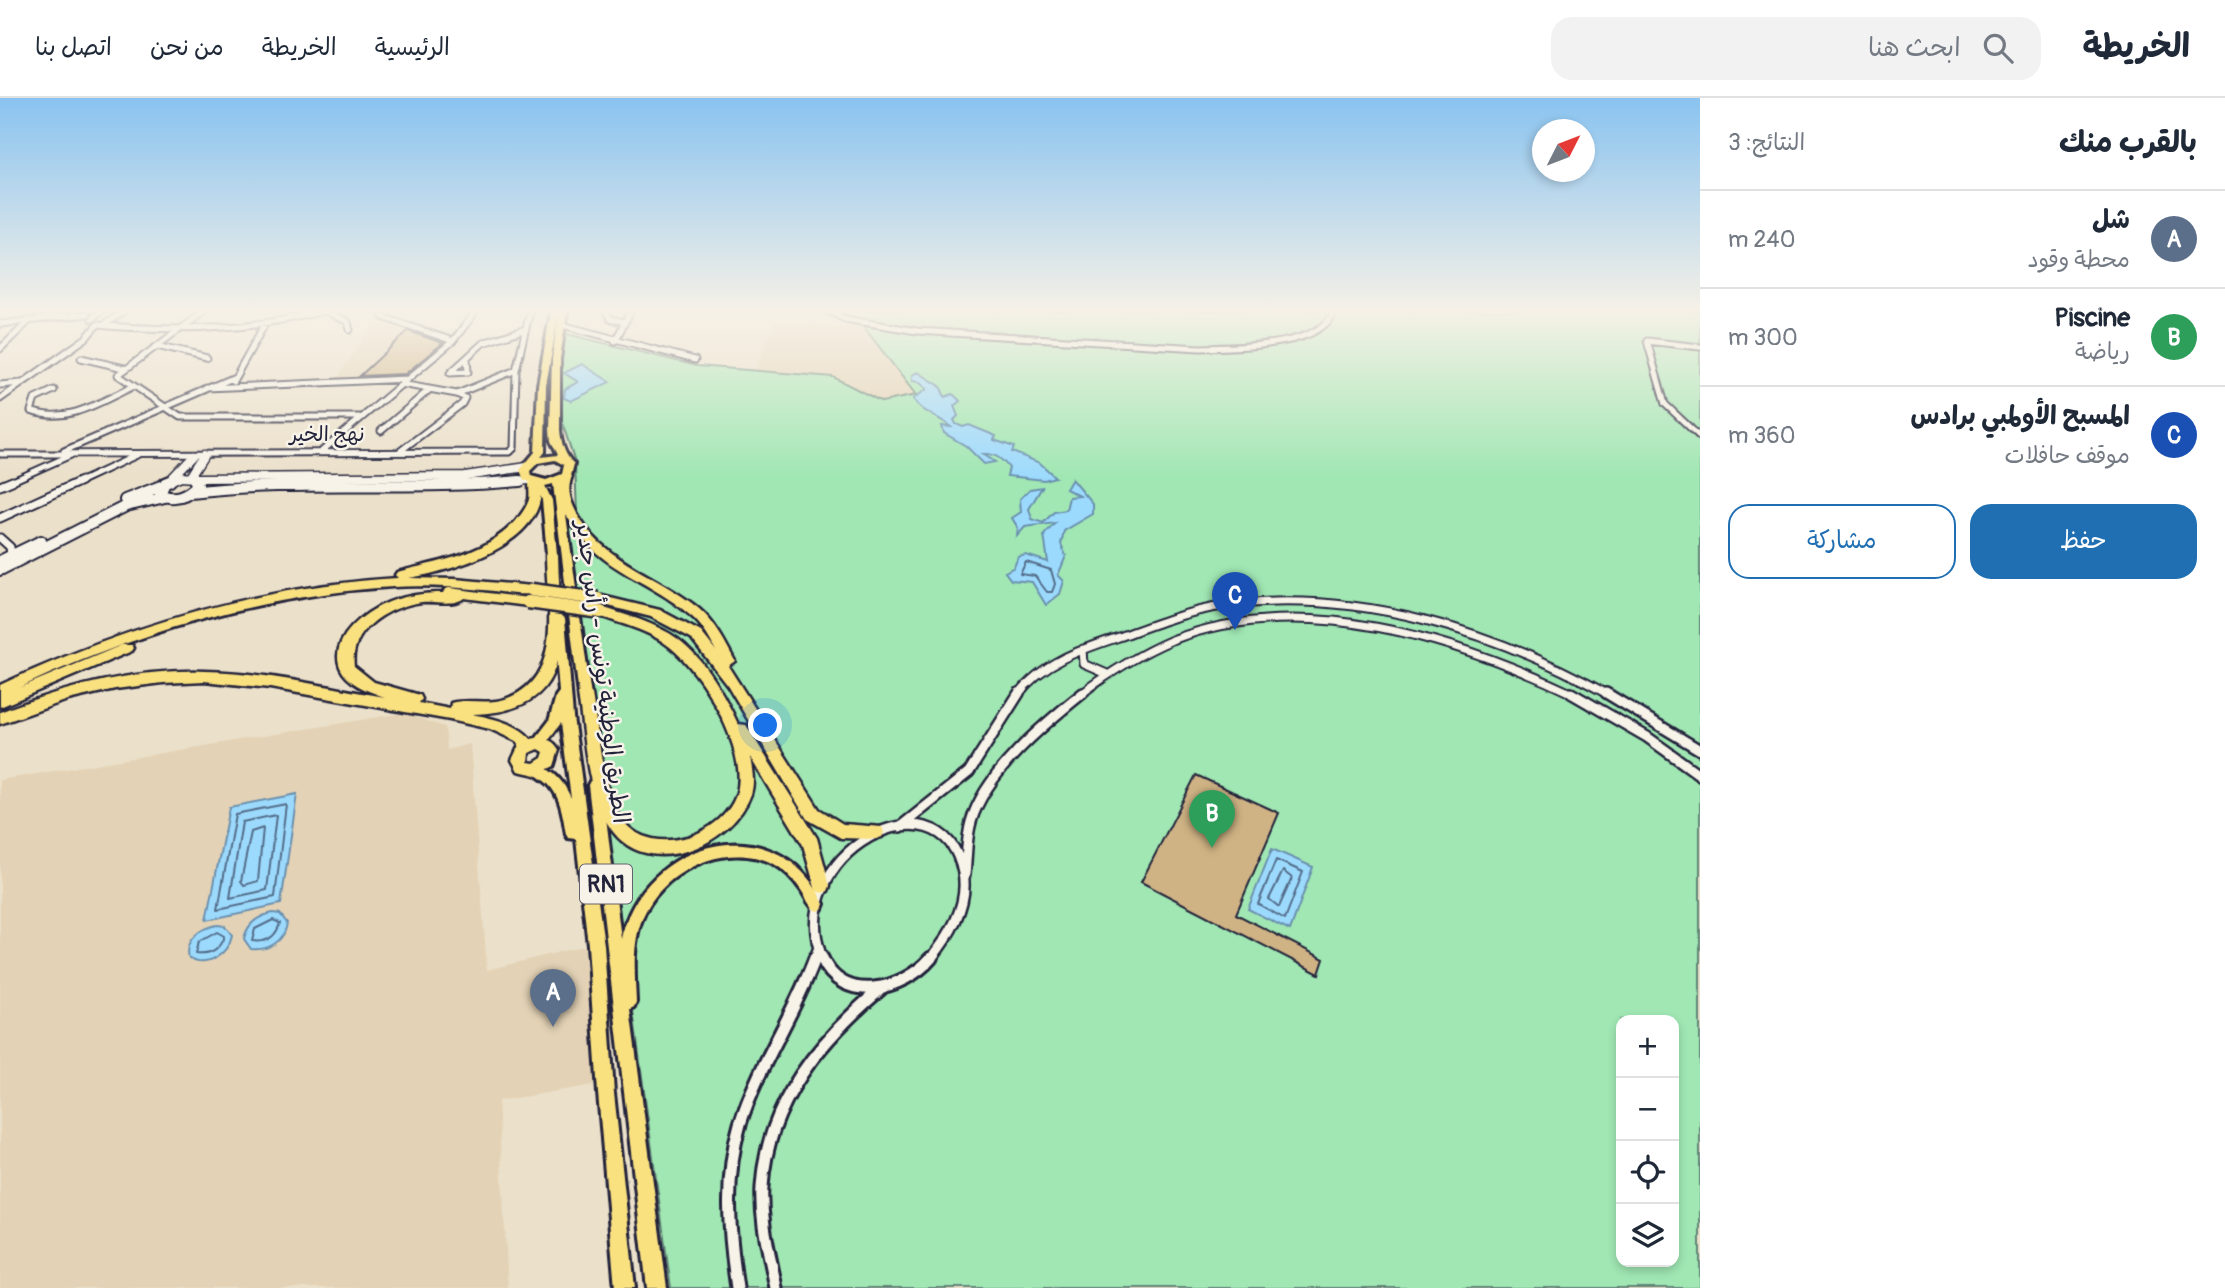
<!DOCTYPE html>
<html lang="ar">
<head>
<meta charset="utf-8">
<style>
	:root { --surface:#fff; --page:#f2f2f3; --text:#1f2937; --muted:#747a83; --line:#e0e1e3; --accent:#1f6fb2 }
	body { margin:0; font-family:Pangolin,"Playpen Sans Arabic",sans-serif; background:var(--page); color:var(--text); direction:rtl }
	.controls { position:absolute; right:21px; bottom:21px; display:grid; overflow:hidden; border-radius:14px; box-shadow:0 4px 10px #0003 }
	.controls button { width:63px; height:63px; display:grid; place-items:center; padding:0; border:0; border-bottom:2px solid var(--line); background:var(--surface); color:var(--text); font:35px sans-serif }
	.compass { position:absolute; left:1532px; top:21px; width:63px; height:63px; border-radius:50%; background:var(--surface); box-shadow:0 4px 10px #0003; rotate:48deg }
	.you { position:absolute; left:766px; top:628px; width:24px; height:24px; margin:-18px; border:5px solid #fff; border-radius:50%; background:#1a73e8; box-shadow:0 0 0 10px #1a73e833 }
	.badge { display:grid; place-items:center; width:46px; height:46px; border-radius:50%; background:var(--accent); color:#fff; font-size:23px; font-weight:700 }
	.pin { position:absolute; translate:-50% -58px; filter:drop-shadow(0 2px 4px #0008) }
	.pin::after { content:''; position:absolute; top:37px; width:24px; height:21px; background:inherit; clip-path:polygon(0 0,100% 0,50% 100%) }
	.list { margin:0; padding:0; list-style:none }
	h2 { display:flex; justify-content:space-between; align-items:center; height:91px; margin:0; padding:0 28px; font-size:30px }
	h2 small { font-size:23px; font-weight:400; color:var(--muted) }
	.list li { display:grid; grid-template-columns:46px 1fr auto; gap:21px; align-items:center; box-sizing:border-box; height:98px; padding:0 28px; border-top:2px solid var(--line) }
	.list b { display:block; font-size:26px; white-space:nowrap }
	.list p { margin:0; font-size:23px; white-space:nowrap; color:var(--muted) }
	.list em { font-size:23px; font-style:normal; color:var(--muted) }
	.actions { display:flex; gap:14px; padding:21px 28px }
	.actions a { flex:1; padding:16px 0; border:2px solid var(--accent); border-radius:21px; text-align:center; font-size:24px; color:var(--accent) }
	.actions .main { background:var(--accent); color:#fff }
	.icon { flex:none; width:38px; height:38px; fill:none; stroke:currentColor; stroke-width:2; stroke-linecap:round; stroke-linejoin:round }
	.map { position:relative; flex:none; width:1700px; height:1190px; overflow:hidden; direction:ltr }
	header { display:flex; align-items:center; gap:42px; box-sizing:border-box; height:98px; padding:0 35px; background:var(--surface); border-bottom:2px solid var(--line) }
	header strong { font-size:33px }
	nav { display:flex; gap:38px; margin-inline-start:auto; font-size:24px }
	.search { width:490px; height:63px; background:var(--page); display:flex; align-items:center; gap:18px; box-sizing:border-box; padding:0 24px; border-radius:21px; color:var(--muted); font-size:26px }
	main { display:flex }
	aside { flex:1; background:var(--surface) }
	.map>svg:first-child { display:block }
	.built { fill:#e3d2b5 }
	.green { fill:#a0e7b3; stroke:#618477; stroke-width:2; fill-rule:evenodd }
	.water { fill:#9cdafd; stroke:#6b90af; stroke-width:2 }
	.lines { fill:none; stroke-linecap:round; stroke-linejoin:round }
	.shore { stroke:#536c89; stroke-width:2 }
	.building { fill:#cfb384; stroke:#22223b; stroke-width:2 }
	.street-far3-casing { stroke:#22223b; stroke-width:9 }
	.street-far2-casing { stroke:#22223b; stroke-width:11 }
	.street-far1-casing { stroke:#22223b; stroke-width:14 }
	.street-casing { stroke:#22223b; stroke-width:17 }
	.secondary-far1-casing { stroke:#22223b; stroke-width:11 }
	.secondary-casing { stroke:#22223b; stroke-width:14 }
	.primary-casing { stroke:#22223b; stroke-width:6 }
	.highway-casing { stroke:#22223b; stroke-width:5 }
	.street-far3 { stroke:#f7f3e8; stroke-width:5 }
	.street-far2 { stroke:#f7f3e8; stroke-width:7 }
	.street-far1 { stroke:#f7f3e8; stroke-width:9 }
	.street { stroke:#f7f3e8; stroke-width:11 }
	.secondary-far1 { stroke:#f7f3e8; stroke-width:8 }
	.secondary { stroke:#f7f3e8; stroke-width:10 }
	.primary { fill:#fae180; fill-rule:evenodd }
	.highway { fill:#fae180; fill-rule:evenodd }
	.highway-bridge-casing { stroke:#22223b; stroke-width:17; stroke-linecap:butt }
	.highway-bridge { stroke:#fae180; stroke-width:12 }
	.labels { text-anchor:middle; stroke-width:5; stroke-linejoin:round; paint-order:stroke }
	.far-street-label { font-size:21px; fill:#22223b; stroke:#f7f3e8 }
	.shield { fill:#f7f3e8; stroke:#62616f; stroke-width:2 }
	.shield-label { font-size:23px; font-weight:bold; fill:#22223b }
	.street-label { font-size:24px; fill:#22223b; stroke:#f7f3e8 }
</style>
</head>
<body>
<header>
<strong>الخريطة</strong>
<div class="search"><svg class="icon" aria-label="search" viewBox="0 0 24 24"><circle cx="10" cy="10" r="6"/><path d="M15 15l6 6"/></svg>ابحث هنا</div>
<nav><a>الرئيسية</a><a>الخريطة</a><a>من نحن</a><a>اتصل بنا</a></nav>
</header>
<main>
<aside>
<h2>بالقرب منك<small>النتائج: 3</small></h2>
<ul class="list">
<li><span class="badge" style="background:#5c6f8a">A</span><div><b>شل</b><p>محطة وقود</p></div><em>240 m</em></li>
<li><span class="badge" style="background:#2e9e5b">B</span><div><b>Piscine</b><p>رياضة</p></div><em>300 m</em></li>
<li><span class="badge" style="background:#1a4fb4">C</span><div><b>المسبح الأولمبي برادس</b><p>موقف حافلات</p></div><em>360 m</em></li>
</ul>
<div class="actions"><a class="main">حفظ</a><a>مشاركة</a></div>
</aside>
<div class="map">
<svg width="1700" height="1190" viewBox="0 0 1700 1190">
	<rect width="100%" height="100%" fill="#ebe0ca"/>
	<filter id="ink" filterUnits="userSpaceOnUse"><feTurbulence type="fractalNoise" baseFrequency=".0143" numOctaves="2"/><feDisplacementMap in="SourceGraphic" scale="14" xChannelSelector="R" yChannelSelector="G"/><feConvolveMatrix kernelMatrix="1 2 1 2 8 2 1 2 1" color-interpolation-filters="sRGB"/></filter>
	<g filter="url(#ink)">
		<path class="built" d="M377,220L413,230L382,255L358,280H337Z
			M857,220L917,296L882,304L833,279L755,272L775,223L847,228Z
			M403,615L445,629L447,652L470,646L487,872L592,846L606,985L498,1003L508,1190H0V682Z"/>
		<path class="green" d="M839,213H1700V1190H671L565,417L577,415L575,365L560,317L563,235L697,268L833,279L882,304L916,297L857,220ZM1621,922H1674V1164H1621Z"/>
		<path class="water" d="M582,266L610,284L571,303L564,300L565,291L578,284L564,275Z
			M918,274L940,288L945,299L953,296L960,303L954,308L958,318L954,322L956,326L963,329L969,327L996,338L994,342L1014,349L1012,354L1040,365L1055,379L1044,382L1007,378L1009,370C1002,361 995,355 983,356L995,364L984,366L966,348L944,335L942,328L951,329C939,318 923,316 913,301L927,291L919,284L912,283V277Z
			M1072,381L1093,406V416L1064,433L1061,446L1066,458L1058,477L1064,483L1060,496L1046,507L1032,484L1011,482L1005,474L1014,469L1018,459L1026,457L1048,464L1044,437L1055,425L1025,429L1017,438L1018,430L1012,420L1021,414L1020,401L1030,391L1042,389L1029,411L1032,421L1043,425L1054,414L1066,412L1069,399L1080,398L1066,391Z
			M297,696L281,806L207,822L229,709Z
			M1272,751L1313,769L1290,832L1248,811Z
			M273,815L280,816L287,825C285,843 269,853 251,851L244,841C247,826 258,818 273,815Z
			M217,827L225,828L232,837C228,856 206,872 189,860C184,842 202,830 217,827Z"/>
		<g class="lines">
			<path class="shore" d="M1026,464L1051,472L1055,486L1052,494H1047L1035,478L1020,476Z
				M286,706L275,799L218,811L235,716Z
				M276,717L267,792L230,800L242,724Z
				M263,730L258,783L244,787L241,783L251,734Z
				M1276,762L1303,774L1285,821L1258,806Z
				M1283,773L1292,780L1279,809L1269,801Z
				M273,822L280,825C276,839 266,845 252,843L255,831Z
				M217,834L224,838C220,851 210,858 196,856L199,844Z"/>
		</g>
		<path class="building" d="M408,233L443,245L405,276L360,278Z
			M1196,677L1279,715L1236,816L1324,861L1319,876L1141,784Z"/>
		<g class="lines">
			<g class="street-far3-casing">
				<path id="street-far3" d="M204,213L118,277L180,319H359
					M325,213L348,224L350,232
					M381,213L383,219L453,243
					M606,213L610,221L625,224
					M828,213L845,221L917,233L1200,250C1234,249 1322,250 1334,213
					M92,221L101,213
					M0,226L87,216
					M97,227C173,234 249,233 323,213
					M104,227L124,213
					M562,227L695,262
					M615,243L631,213
					M157,248L207,260
					M1700,249L1647,243L1665,306L1700,339
					M0,251L29,223
					M81,260L124,270
					M467,260L468,274L450,275L483,245L526,231
					M233,283L266,224
					M401,286L457,296L516,272
					M0,287L21,285
					M207,290L407,281
					M54,292L35,301L31,313C67,327 102,303 134,288
					M0,301L86,240L97,227
					M381,333L429,292
					M64,353L235,279
					M322,353L453,243L476,213
					M399,354L462,306L465,300L457,296
					M0,356L510,354L514,350L516,272L530,213
					M8,385L71,357
					M77,385L137,357"/>
			</g>
			<g class="street-far2-casing">
				<path id="street-far2" d="M0,388L12,383
					M0,420L81,383
					M0,440L10,449L11,457
					M1083,551L1084,566L1107,576
					M1018,597C1043,563 1083,551 1122,538C1155,526 1188,513 1223,508C1357,490 1493,532 1609,597
					M1080,597C1109,575 1139,556 1172,542C1302,492 1456,540 1575,597"/>
			</g>
			<g class="street-far1-casing">
				<path id="street-far1" d="M1571,595L1647,639L1700,677
					M1606,595L1700,652
					M900,729L969,674L1019,595
					M965,777C967,759 966,741 971,724C985,675 1044,626 1083,595
					M814,862L818,852
					M823,862C779,756 943,670 963,775C969,806 949,839 930,862"/>
			</g>
			<g class="street-casing">
				<path id="street" d="M822,860C842,908 904,892 931,860
					M737,1190C729,1136 724,1079 740,1026C758,968 794,917 815,860
					M776,1190C770,1157 760,1123 762,1089C767,1004 821,941 883,889"/>
			</g>
			<g class="secondary-far1-casing">
				<path id="secondary-far1" d="M191,378L205,356
					M172,380L194,357
					M197,380L465,378L527,369
					M166,385L181,378L195,379L197,385
					M500,385L529,382"/>
			</g>
			<g class="secondary-casing">
				<path id="secondary" d="M170,383L165,385L160,396C175,403 187,398 198,387L196,383
					M190,394C299,381 410,393 520,383
					M125,402L161,388
					M0,463L41,443
					M0,472L126,408L165,399"/>
			</g>
			<g class="primary-casing">
				<path id="primary" d="M551,213H559L546,287L545,354L541,359L558,357L551,343L550,332L552,261L559,213H567L560,261V332C561,344 565,358 574,366L571,378L565,382L562,388L592,606L590,609H582L580,606L553,386L545,388L552,402L558,467L553,471L548,467L542,402L534,385L524,382L520,372L535,354L538,287ZM555,362L564,367L562,376L546,382L531,378L530,373L538,365Z
					M559,516L565,520L573,619L604,847L614,995L635,1190H615L598,995L588,847L576,741L568,740L566,736C563,719 561,699 548,686C542,680 534,677 529,671L531,667L536,666C554,672 563,683 571,700L561,625L543,649H533L532,645L549,623L556,598L559,594L553,520Z
					M595,682L600,683L602,687L621,841C642,742 777,704 824,806L822,811L817,813C809,809 806,799 801,792C794,782 785,772 774,766C726,741 658,774 641,824C632,849 635,877 636,904L634,909L630,911L667,1190H647L588,687L590,683Z"/>
			</g>
			<g class="highway-casing">
				<path id="highway" d="M566,375L572,378C566,393 571,405 579,419C606,465 658,477 698,510C715,524 725,544 735,563L728,568L819,711L843,726L882,729L884,734L882,739L876,741L841,740L807,721L728,588L691,540L651,519L593,504L592,501L593,498L598,497L660,512L701,534L716,553C709,540 702,527 691,518C647,479 599,475 567,418C559,405 554,393 560,378Z
					M535,382L541,385C540,390 541,396 540,402C530,450 451,473 409,480L455,481L532,488L536,489L538,492L536,495C521,499 500,493 484,492C453,489 423,487 393,489C262,497 138,534 19,590L122,547H132L134,550L132,553L0,609V587C127,528 258,488 398,480L395,477L397,474C440,463 482,458 515,424C520,418 527,409 529,401C530,396 529,390 529,385Z
					M552,452L558,456C559,533 582,614 472,616C491,620 518,625 531,641C542,638 554,641 559,652L554,668L536,677L518,673L512,662L519,647L516,643L490,631L450,622L270,590L204,583L163,585L115,591L68,602L0,626V614C65,589 134,571 204,573C265,574 326,589 385,599C370,594 347,586 340,569C329,540 366,513 389,504C407,497 424,495 443,495L445,491L449,490L528,500L534,504L528,508L464,500C455,508 435,503 422,504C390,508 349,531 354,568L374,584L420,597L422,601L419,605L450,611L451,605C467,600 487,607 505,601C566,580 546,506 546,456ZM539,651L544,654L542,660L534,665L528,664L529,655Z
					M601,509C626,517 656,525 678,541C705,561 724,596 738,626L746,627L817,740L830,788L828,793L822,795L816,793L803,747L750,659C752,671 755,684 751,696C733,747 648,784 611,731C585,694 585,640 578,596L580,592L585,591L592,596C598,630 602,698 624,724C654,761 725,737 737,694C748,652 702,574 670,549C649,532 621,526 596,517L595,514L596,511Z"/>
			</g>
			<use href="#street-far3" class="street-far3"/>
			<use href="#street-far2" class="street-far2"/>
			<use href="#street-far1" class="street-far1"/>
			<use href="#street" class="street"/>
			<use href="#secondary-far1" class="secondary-far1"/>
			<use href="#secondary" class="secondary"/>
			<use href="#primary" class="primary"/>
			<use href="#highway" class="highway"/>
			<g class="highway-bridge-casing">
				<path id="highway-bridge" d="M532,492L598,501
					M528,504L601,514"/>
			</g>
			<use href="#highway-bridge" class="highway-bridge"/>
		</g>
	</g>
	<linearGradient id="sky" x2="0" y2="1"><stop stop-color="#89c3f0"/><stop offset="0.56" stop-color="#f6f1e7"/><stop offset="1" stop-color="#f6f1e7" stop-opacity="0"/></linearGradient>
	<rect width="1700" height="380" fill="url(#sky)"/>
	<g class="labels">
		<g class="far-street-label">
			<text x="327" y="343">نهج الخير</text>
		</g>
		<rect class="shield" x="580" y="766.5" width="52" height="39" rx="5"/>
		<g class="shield-label">
			<text x="606" y="794">RN1</text>
		</g>
		<g class="street-label">
			<text transform="translate(603 574) rotate(83)" y="8">الطريق الوطنية تونس - رأس جدير</text>
		</g>
	</g>
</svg>
<div class="controls">
<button>+</button>
<button>−</button>
<button><svg class="icon" aria-label="locate" viewBox="0 0 24 24"><circle cx="12" cy="12" r="6"/><path d="M12 2v4M12 18v4M2 12h4M18 12h4"/></svg></button>
<button><svg class="icon" aria-label="layers" viewBox="0 0 24 24"><path d="M12 4l9 5-9 5-9-5zM3 14l9 5 9-5"/></svg></button>
</div>
<svg class="compass" viewBox="-18 -18 36 36"><path d="M0-13l5 13h-10z" fill="#e53935"/><path d="M0 13l5-13h-10z" fill="#747a83"/></svg>
<div class="you"></div>
<div class="pin badge" style="left:553px;top:929px;background:#5c6f8a">A</div>
<div class="pin badge" style="left:1212px;top:750px;background:#2e9e5b">B</div>
<div class="pin badge" style="left:1235px;top:532px;background:#1a4fb4">C</div>
</div>
</main>
</body>
</html>
